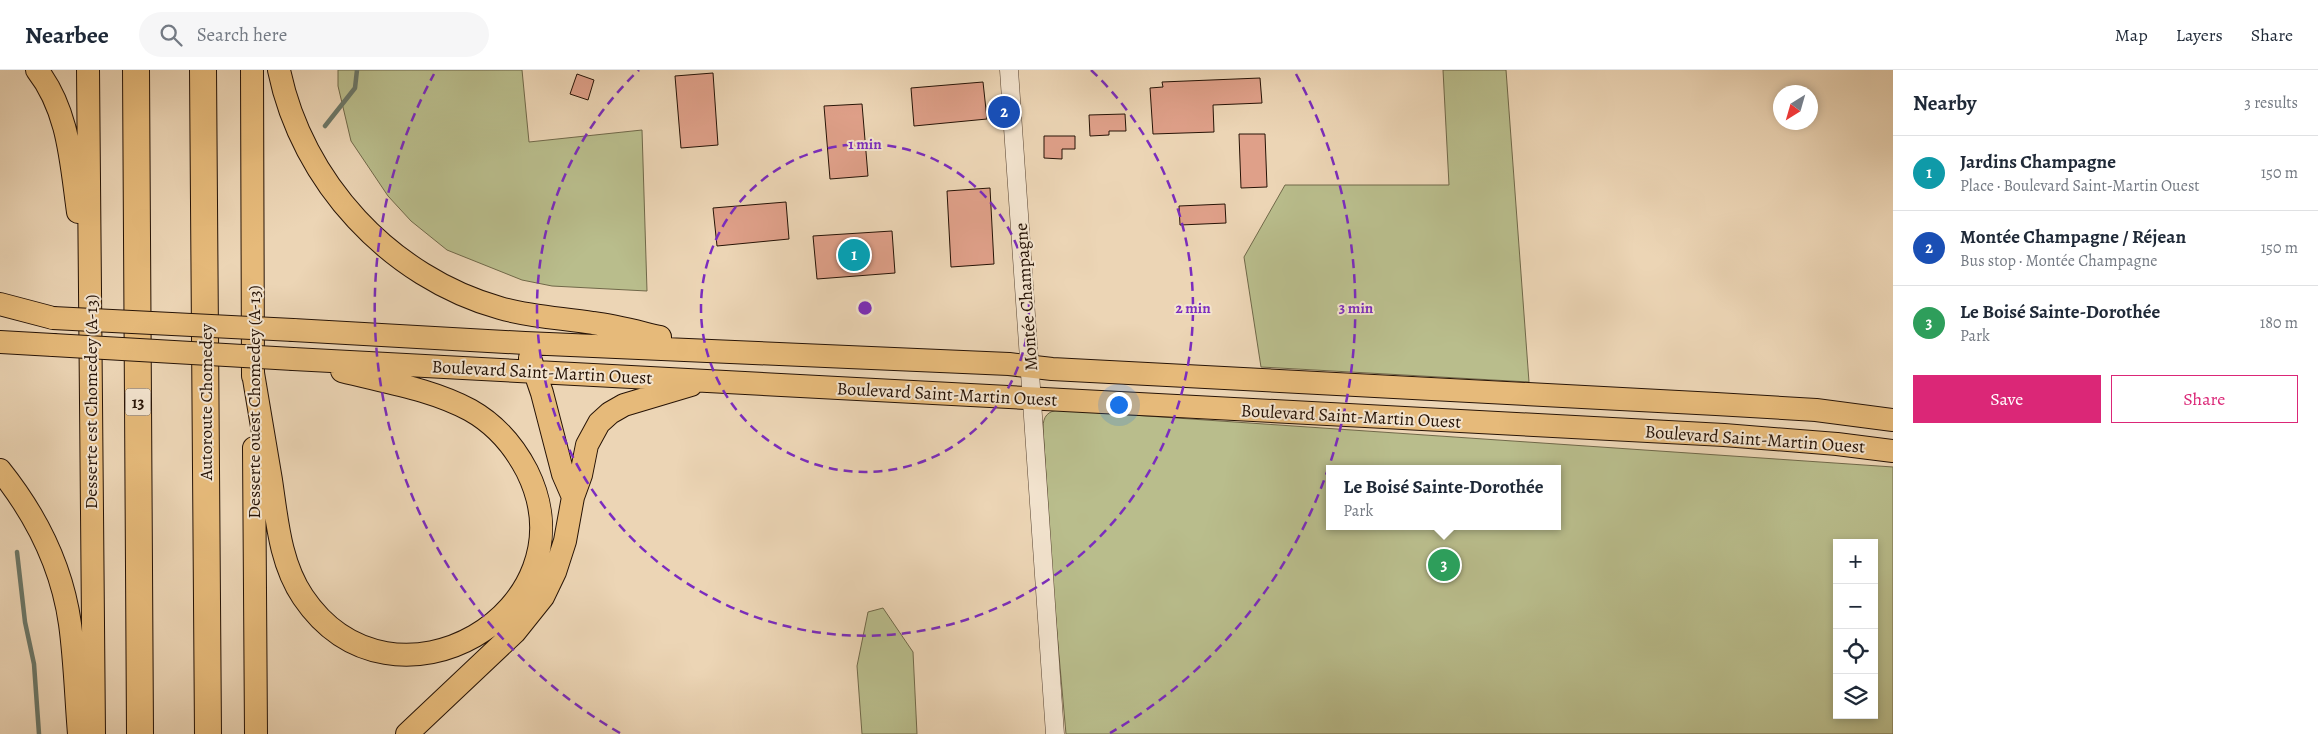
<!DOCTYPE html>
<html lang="en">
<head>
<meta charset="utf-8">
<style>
	:root { --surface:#fff; --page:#f6f6f7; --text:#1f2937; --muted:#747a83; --line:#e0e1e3; --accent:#db2777 }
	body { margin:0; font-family:Alegreya,serif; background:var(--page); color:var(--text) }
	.controls { position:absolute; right:15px; bottom:15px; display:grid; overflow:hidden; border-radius:0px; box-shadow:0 2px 8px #0003 }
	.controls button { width:45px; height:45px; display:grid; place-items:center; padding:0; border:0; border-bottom:1px solid var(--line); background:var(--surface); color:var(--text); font:25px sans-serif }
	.compass { position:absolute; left:1773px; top:15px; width:45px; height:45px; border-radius:50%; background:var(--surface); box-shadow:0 2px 8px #0003; rotate:217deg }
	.you { position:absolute; left:1118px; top:334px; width:18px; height:18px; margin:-12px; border:4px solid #fff; border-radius:50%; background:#1a73e8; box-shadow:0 0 0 8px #1a73e833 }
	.badge { display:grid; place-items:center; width:32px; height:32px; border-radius:50%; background:var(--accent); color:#fff; font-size:16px; font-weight:700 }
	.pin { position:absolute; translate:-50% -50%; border:2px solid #fff; box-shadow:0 1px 5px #0006 }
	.popup { position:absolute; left:1326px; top:395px; width:235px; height:65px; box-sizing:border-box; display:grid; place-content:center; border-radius:0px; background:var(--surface); filter:drop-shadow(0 1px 4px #0005); font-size:16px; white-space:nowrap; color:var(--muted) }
	.popup b { font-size:19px; color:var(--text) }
	.popup::after { content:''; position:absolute; left:50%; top:100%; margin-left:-10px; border:10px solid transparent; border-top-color:var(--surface) }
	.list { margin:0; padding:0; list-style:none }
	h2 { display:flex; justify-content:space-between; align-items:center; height:65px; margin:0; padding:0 20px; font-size:21px }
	h2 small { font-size:16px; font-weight:400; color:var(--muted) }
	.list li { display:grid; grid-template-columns:32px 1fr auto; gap:15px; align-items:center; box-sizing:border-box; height:75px; padding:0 20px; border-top:1px solid var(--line) }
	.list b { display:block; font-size:19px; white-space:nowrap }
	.list p { margin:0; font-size:16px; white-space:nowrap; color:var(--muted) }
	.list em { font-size:16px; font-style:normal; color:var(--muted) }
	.actions { display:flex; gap:10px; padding:15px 20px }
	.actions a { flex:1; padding:11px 0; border:1px solid var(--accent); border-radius:0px; text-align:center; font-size:18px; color:var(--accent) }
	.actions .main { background:var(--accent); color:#fff }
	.icon { flex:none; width:28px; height:28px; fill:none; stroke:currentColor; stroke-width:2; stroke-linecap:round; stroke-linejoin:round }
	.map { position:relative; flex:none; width:1893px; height:664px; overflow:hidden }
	header { display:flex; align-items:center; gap:30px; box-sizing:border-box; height:70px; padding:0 25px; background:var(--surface); border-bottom:1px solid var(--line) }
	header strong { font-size:24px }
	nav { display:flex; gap:28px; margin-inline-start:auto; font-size:18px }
	.search { width:350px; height:45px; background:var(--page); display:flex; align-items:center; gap:12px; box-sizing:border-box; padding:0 18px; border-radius:28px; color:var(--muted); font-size:19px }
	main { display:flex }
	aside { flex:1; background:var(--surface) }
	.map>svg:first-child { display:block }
	.green { fill:#b9bd8c; stroke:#706849; fill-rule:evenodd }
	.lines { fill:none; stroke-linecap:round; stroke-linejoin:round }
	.stream { stroke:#6b7768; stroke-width:4.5 }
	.building { fill:#dfa089; stroke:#261306 }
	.minor-casing { stroke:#584432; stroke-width:19 }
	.major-casing { stroke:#261306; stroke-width:24 }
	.highway-casing { stroke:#261306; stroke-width:28 }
	.minor { stroke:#f3e4cf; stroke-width:18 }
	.major { stroke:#e6ba7a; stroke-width:22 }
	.highway { stroke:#e6ba7a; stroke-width:26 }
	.major-bridge-casing { stroke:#261306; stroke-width:24; stroke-linecap:butt }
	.major-bridge { stroke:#e6ba7a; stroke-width:22 }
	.ring { fill:none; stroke:#7b2cbf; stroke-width:2.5; stroke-dasharray:9 6 }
	.labels { text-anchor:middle; stroke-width:4; stroke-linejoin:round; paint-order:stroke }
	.shield { fill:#f3e4cf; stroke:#645242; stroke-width:1 }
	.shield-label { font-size:16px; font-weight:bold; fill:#261306 }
	.street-label { font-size:18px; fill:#261306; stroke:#f3e4cf }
	.centre { fill:#7b2cbf; stroke:#f3e4cf; stroke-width:2.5 }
	.ring-label { font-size:15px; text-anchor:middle; font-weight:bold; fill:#7b2cbf; stroke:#f3e4cf; stroke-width:4; stroke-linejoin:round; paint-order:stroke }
</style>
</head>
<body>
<header>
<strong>Nearbee</strong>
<div class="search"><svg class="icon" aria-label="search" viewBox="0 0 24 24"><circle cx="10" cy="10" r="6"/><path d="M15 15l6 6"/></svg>Search here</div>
<nav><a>Map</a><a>Layers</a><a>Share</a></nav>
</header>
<main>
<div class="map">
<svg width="1893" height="664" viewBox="0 0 1893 664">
	<rect width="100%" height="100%" fill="#ecd5b5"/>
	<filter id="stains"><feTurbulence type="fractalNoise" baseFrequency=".004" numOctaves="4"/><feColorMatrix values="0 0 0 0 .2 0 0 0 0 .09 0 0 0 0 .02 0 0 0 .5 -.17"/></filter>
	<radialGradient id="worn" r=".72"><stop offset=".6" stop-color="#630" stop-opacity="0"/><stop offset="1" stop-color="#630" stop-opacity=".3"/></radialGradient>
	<path class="green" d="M338,0H522L529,72L642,60L647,221L552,216L522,210L447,180L411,151L388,126L351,71L338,16Z
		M1443,0H1506L1529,312L1261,297L1244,187L1285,115H1449Z
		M1059,340L1893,397V664H1066L1053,518L1043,358C1043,346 1048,341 1059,340ZM1330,399H1558V456H1330ZM1837,473H1874V645H1837Z
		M883,538L913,582L917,664H862L857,596L868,542Z"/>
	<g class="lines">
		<path class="stream" d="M325,56L355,18L357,0
			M17,482L25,552L34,594L39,664"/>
	</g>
	<path class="building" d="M713,3L718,75L681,78L675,6Z
		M577,4L594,10L588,30L570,24Z
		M1260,8L1262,33L1213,35L1214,62L1153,64L1150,18L1163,17L1162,12Z
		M983,12L987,49L914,56L911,18Z
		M862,34L868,106L830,109L824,36Z
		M1125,44L1126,61H1109V65L1090,66L1089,45Z
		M1239,64H1265L1267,117L1241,118Z
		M1044,66H1075V79H1062V89L1044,88Z
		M990,118L994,194L951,197L947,121Z
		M786,132L789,169L717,176L713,138Z
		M1225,134L1226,153L1180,155L1179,136Z
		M892,161L895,203L817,209L813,166Z"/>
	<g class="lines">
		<g class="minor-casing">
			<path id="minor" d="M1009,0L1055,664"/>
		</g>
		<g class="major-casing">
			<path id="major" d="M37,0C69,41 71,93 78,142
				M88,0L94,664
				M252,0L253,306
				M279,0C302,112 390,207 500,238C531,247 562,248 593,253C616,256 638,262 660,267
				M0,234L53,248
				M293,260L525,273L1009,294L1052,299L1716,334L1816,340L1893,350
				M0,272L53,275
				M530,288L542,323L563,404L573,427
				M293,289L1724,365L1837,374L1893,381
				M253,303C259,339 265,374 271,410C277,450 280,493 303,527C393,660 596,540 527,401C514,376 495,354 470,340C431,319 385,312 342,301
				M254,378L256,664
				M0,400C36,445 62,497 70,554C75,590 76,628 79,664
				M407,664L515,562L543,527L555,502L565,471L573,427L581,405L587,375L599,353L610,343L624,335L691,315"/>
		</g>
		<g class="highway-casing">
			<path id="highway" d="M136,0L140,664
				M203,0L208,664"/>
		</g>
		<use href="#minor" class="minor"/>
		<use href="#major" class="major"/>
		<use href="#highway" class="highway"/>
		<g class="major-bridge-casing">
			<path id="major-bridge" d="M53,248L293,260
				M53,275L293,289"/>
		</g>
		<use href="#major-bridge" class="major-bridge"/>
	</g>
	<g class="ring">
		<circle cx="865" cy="238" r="164"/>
		<path d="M1091 0A328 328 0 1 1 639 0"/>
		<path d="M620 663A491 491 0 0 1 434 4M1296 4A491 491 0 0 1 1110 663"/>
	</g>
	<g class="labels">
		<rect class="shield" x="125.5" y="318.5" width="25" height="27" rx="4"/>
		<g class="shield-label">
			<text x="138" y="338">13</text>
		</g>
		<g class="street-label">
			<text transform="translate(1026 227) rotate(-94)" y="6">Montée Champagne</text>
			<text transform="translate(542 302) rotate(3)" y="6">Boulevard Saint-Martin Ouest</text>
			<text transform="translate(947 324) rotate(3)" y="6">Boulevard Saint-Martin Ouest</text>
			<text transform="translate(91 332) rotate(-90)" y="6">Desserte est Chomedey (A-13)</text>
			<text transform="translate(206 332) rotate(-90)" y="6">Autoroute Chomedey</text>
			<text transform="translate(254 332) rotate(-90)" y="6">Desserte ouest Chomedey (A-13)</text>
			<text transform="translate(1351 346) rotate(3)" y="6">Boulevard Saint-Martin Ouest</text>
			<text transform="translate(1755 369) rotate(4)" y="6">Boulevard Saint-Martin Ouest</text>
		</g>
	</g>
	<circle cx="865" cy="238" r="8" class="centre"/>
	<g class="ring-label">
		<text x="865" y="79">1 min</text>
		<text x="1193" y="243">2 min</text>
		<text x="1356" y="243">3 min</text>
	</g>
	<rect width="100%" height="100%" filter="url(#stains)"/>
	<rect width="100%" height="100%" fill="url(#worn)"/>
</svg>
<div class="controls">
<button>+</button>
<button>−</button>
<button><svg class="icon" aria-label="locate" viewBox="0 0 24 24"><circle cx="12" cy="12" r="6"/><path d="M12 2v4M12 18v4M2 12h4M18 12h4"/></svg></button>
<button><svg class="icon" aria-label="layers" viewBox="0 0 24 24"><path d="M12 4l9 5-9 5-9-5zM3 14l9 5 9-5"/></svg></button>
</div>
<svg class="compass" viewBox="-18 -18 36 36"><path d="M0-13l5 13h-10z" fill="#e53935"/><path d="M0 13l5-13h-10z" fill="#747a83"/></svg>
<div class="you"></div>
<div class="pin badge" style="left:854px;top:185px;background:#0f9aa8">1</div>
<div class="pin badge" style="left:1004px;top:42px;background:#1a4fb4">2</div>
<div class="pin badge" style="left:1444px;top:495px;background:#2e9e5b">3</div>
<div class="popup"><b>Le Boisé Sainte-Dorothée</b>Park</div>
</div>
<aside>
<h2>Nearby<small>3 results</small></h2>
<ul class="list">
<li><span class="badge" style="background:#0f9aa8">1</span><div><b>Jardins Champagne</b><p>Place · Boulevard Saint-Martin Ouest</p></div><em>150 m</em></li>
<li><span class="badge" style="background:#1a4fb4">2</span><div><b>Montée Champagne / Réjean</b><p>Bus stop · Montée Champagne</p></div><em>150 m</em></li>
<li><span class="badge" style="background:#2e9e5b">3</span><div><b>Le Boisé Sainte-Dorothée</b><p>Park</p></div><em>180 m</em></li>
</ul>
<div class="actions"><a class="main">Save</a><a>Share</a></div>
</aside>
</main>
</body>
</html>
